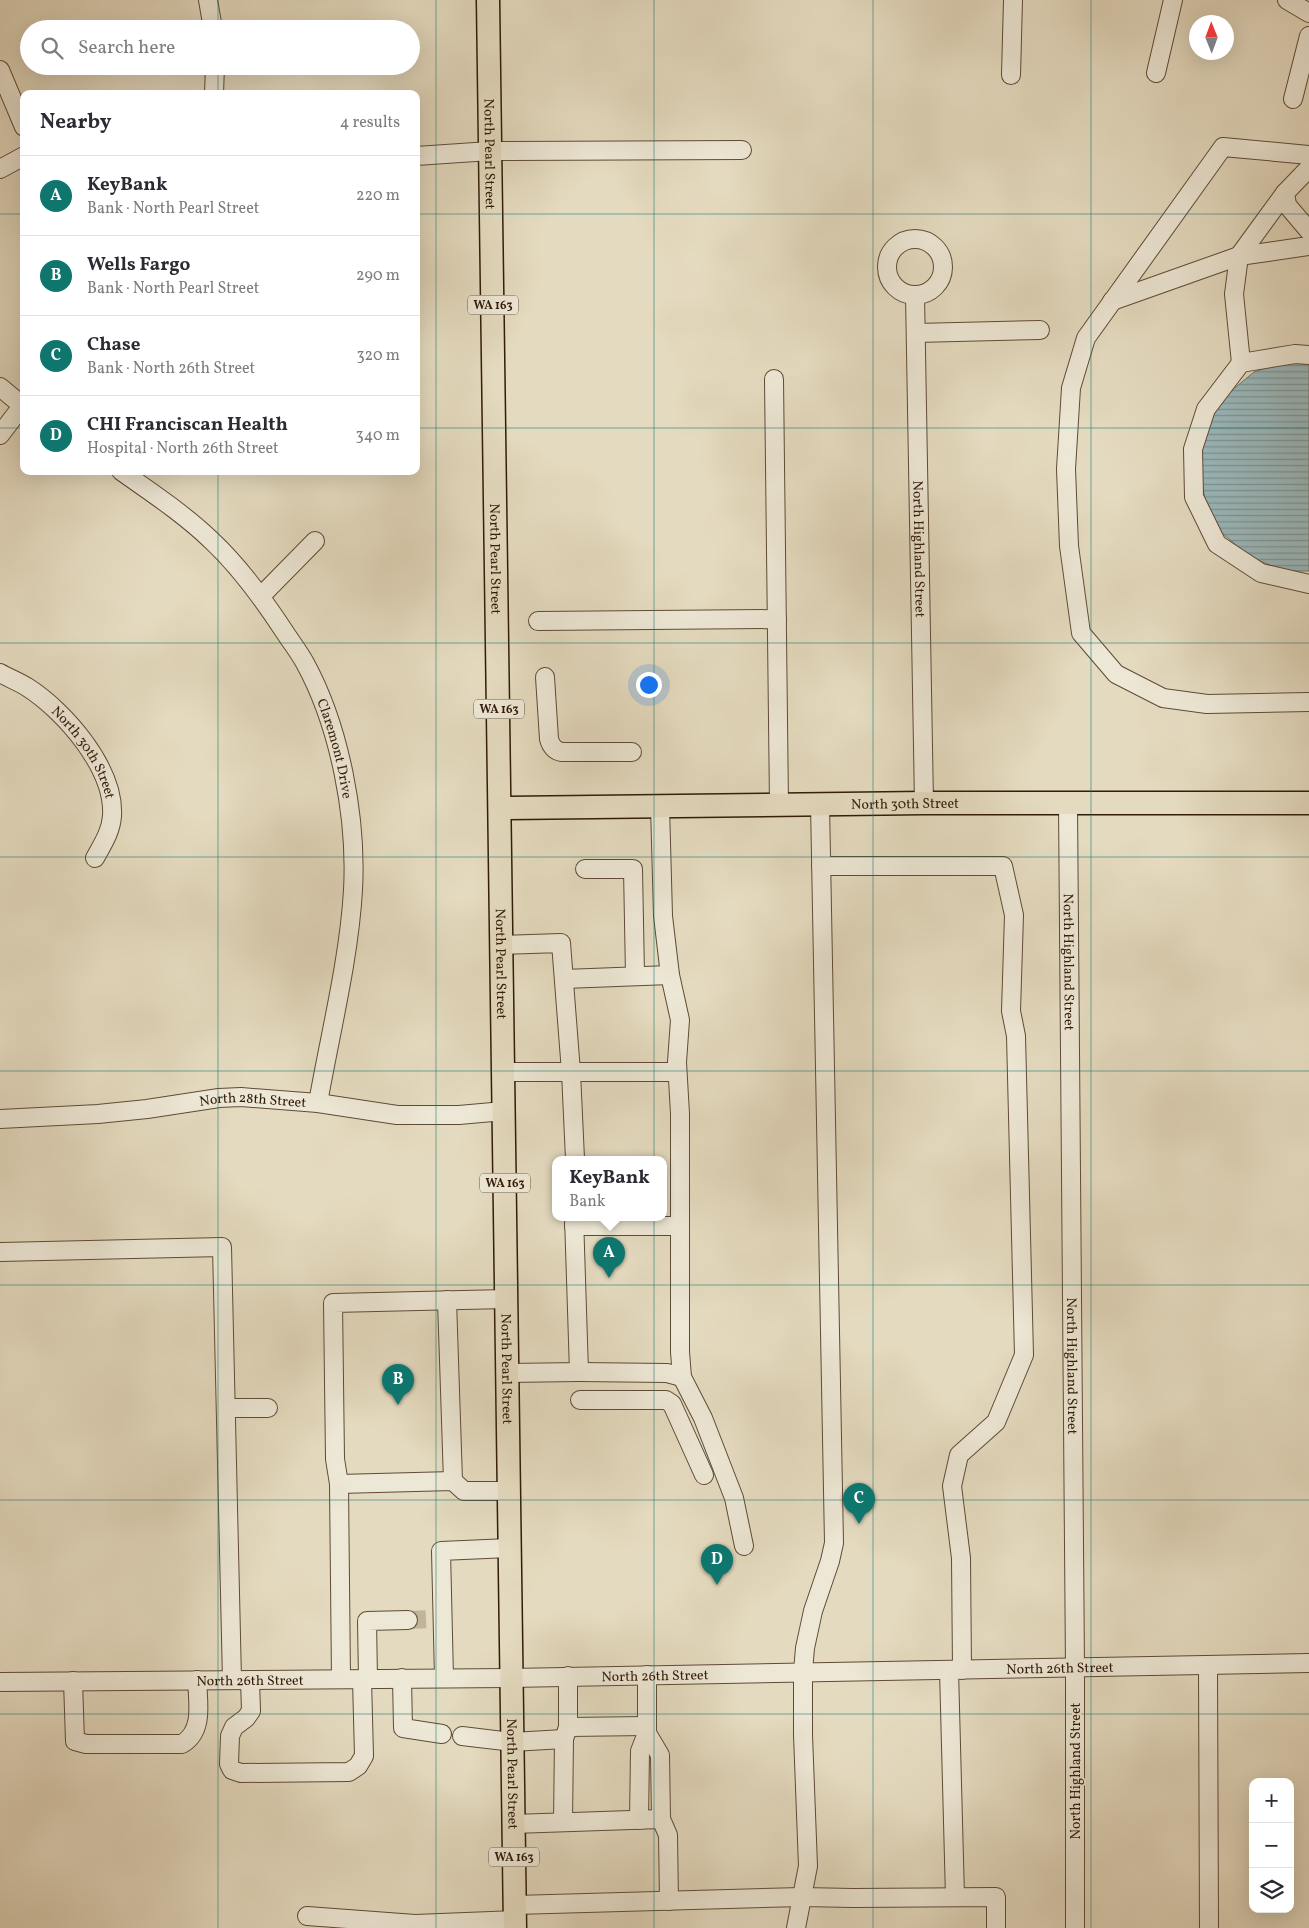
<!DOCTYPE html>
<html lang="en">
<head>
<meta charset="utf-8">
<style>
	:root { --surface:#fff; --page:#f2f2f3; --text:#2b2b33; --muted:#7c7c81; --line:#e1e1e2; --accent:#0f766e }
	body { margin:0; font-family:Vollkorn,serif; background:var(--page); color:var(--text) }
	.controls { position:absolute; right:15px; bottom:15px; display:grid; overflow:hidden; border-radius:10px; box-shadow:0 5px 20px #0002 }
	.controls button { width:45px; height:45px; display:grid; place-items:center; padding:0; border:0; border-bottom:1px solid var(--line); background:var(--surface); color:var(--text); font:25px sans-serif }
	.compass { position:absolute; left:1189px; top:15px; width:45px; height:45px; border-radius:50%; background:var(--surface); box-shadow:0 5px 20px #0002; rotate:359deg }
	.you { position:absolute; left:648px; top:684px; width:18px; height:18px; margin:-12px; border:4px solid #fff; border-radius:50%; background:#1a73e8; box-shadow:0 0 0 8px #1a73e833 }
	.badge { display:grid; place-items:center; width:32px; height:32px; border-radius:50%; background:var(--accent); color:#fff; font-size:16px; font-weight:700 }
	.pin { position:absolute; translate:-50% -41px; filter:drop-shadow(0 1px 2px #0008) }
	.pin::after { content:''; position:absolute; top:26px; width:18px; height:15px; background:inherit; clip-path:polygon(0 0,100% 0,50% 100%) }
	.popup { position:absolute; left:552px; top:1156px; width:115px; height:65px; box-sizing:border-box; display:grid; place-content:center; border-radius:10px; background:var(--surface); filter:drop-shadow(0 1px 4px #0005); font-size:16px; white-space:nowrap; color:var(--muted) }
	.popup b { font-size:19px; color:var(--text) }
	.popup::after { content:''; position:absolute; left:50%; top:100%; margin-left:-10px; border:10px solid transparent; border-top-color:var(--surface) }
	.list { margin:0; padding:0; list-style:none }
	h2 { display:flex; justify-content:space-between; align-items:center; height:65px; margin:0; padding:0 20px; font-size:21px }
	h2 small { font-size:16px; font-weight:400; color:var(--muted) }
	.list li { display:grid; grid-template-columns:32px 1fr auto; gap:15px; align-items:center; box-sizing:border-box; height:80px; padding:0 20px; border-top:1px solid var(--line) }
	.list b { display:block; font-size:19px; white-space:nowrap }
	.list p { margin:0; font-size:16px; white-space:nowrap; color:var(--muted) }
	.list em { font-size:16px; font-style:normal; color:var(--muted) }
	.icon { flex:none; width:28px; height:28px; fill:none; stroke:currentColor; stroke-width:2; stroke-linecap:round; stroke-linejoin:round }
	.map { position:relative; flex:none; width:1309px; height:1928px; overflow:hidden }
	.search { position:absolute; background:var(--surface); box-shadow:0 5px 20px #0002; left:20px; top:20px; width:400px; height:55px; display:flex; align-items:center; gap:12px; box-sizing:border-box; padding:0 18px; border-radius:28px; color:var(--muted); font-size:19px }
	.panel { position:absolute; background:var(--surface); box-shadow:0 5px 20px #0002; left:20px; top:90px; width:400px; height:385px; border-radius:10px }
	.map>svg:first-child { display:block }
	.water { fill:url(#water-rules); stroke:#707975 }
	.lines { fill:none; stroke-linecap:round; stroke-linejoin:round }
	.minor-tunnel { stroke:#c0b49b; stroke-width:18; stroke-dasharray:18 9; stroke-linecap:butt }
	.minor-casing { stroke:#5e4b37; stroke-width:20 }
	.major-casing { stroke:#311b0a; stroke-width:25 }
	.minor { stroke:#ede7d5; stroke-width:18 }
	.major { stroke:#e4dabf; stroke-width:22 }
	.grid { fill:none; stroke:#0f766e; stroke-width:1; stroke-opacity:0.55 }
	.labels { text-anchor:middle; stroke-width:4; stroke-linejoin:round; paint-order:stroke }
	.shield { fill:#ede7d5; stroke:#695847; stroke-width:1 }
	.shield-label { font-size:12px; font-weight:bold; fill:#311b0a }
	.street-label { font-size:14px; fill:#311b0a; stroke:#ede7d5 }
</style>
</head>
<body>
<div class="map">
<svg width="1309" height="1928" viewBox="0 0 1309 1928">
	<defs>
		<pattern id="water-rules" width="6" height="5" patternUnits="userSpaceOnUse" patternTransform="scale(1.25)"><rect width="6" height="5" fill="#9ab8bc"/><path d="M0 2.5h6" fill="none" stroke="#7e9597"/></pattern>
	</defs>
	<rect width="100%" height="100%" fill="#e4dabf"/>
	<filter id="stains"><feTurbulence type="fractalNoise" baseFrequency=".004" numOctaves="4"/><feColorMatrix values="0 0 0 0 .2 0 0 0 0 .09 0 0 0 0 .02 0 0 0 .5 -.17"/></filter>
	<radialGradient id="worn" r=".72"><stop offset=".6" stop-color="#630" stop-opacity="0"/><stop offset="1" stop-color="#630" stop-opacity=".3"/></radialGradient>
	<path class="water" d="M1289,360H1309V571H1285L1250,557L1222,533L1205,500L1199,464L1206,427L1225,396L1254,372Z"/>
	<g class="lines">
		<path class="minor-tunnel" d="M408,1620L429,1619"/>
		<g class="minor-casing">
			<g id="minor">
				<path d="M208,0L213,29"/>
				<path d="M1287,0L1309,13"/>
				<path d="M0,70L24,127"/>
				<path d="M1156,73L1173,0"/>
				<path d="M1011,75L1013,0"/>
				<path d="M214,94L215,66"/>
				<path d="M1293,99L1309,36"/>
				<path d="M1309,155L1223,147L1086,338L1071,388L1066,469L1069,546L1081,633L1116,674L1163,698L1207,704L1309,702"/>
				<path d="M416,156L490,151L742,150"/>
				<path d="M1309,168L1285,193L1287,205L1309,231"/>
				<path d="M0,169L24,156"/>
				<path d="M1285,193L1239,256L1309,246"/>
				<circle cx="915" cy="267" r="28"/>
				<path id="s1" d="M915,295L924,803"/>
				<path d="M1112,301L1239,256L1234,294L1241,363"/>
				<path d="M916,333L1040,330"/>
				<path d="M1309,355L1295,354L1241,363L1206,409L1193,449L1194,497L1217,544L1261,573L1309,584"/>
				<path d="M774,379L779,805"/>
				<path d="M0,387L24,407"/>
				<path d="M0,435L22,406"/>
				<path id="s2" d="M121,471C152,493 184,514 211,540C240,567 263,599 284,631C291,642 299,652 305,663C340,727 357,818 353,890C349,960 330,1034 318,1103"/>
				<path d="M261,596L315,541"/>
				<path d="M538,621L777,619"/>
				<path id="s3" d="M0,673C9,678 19,682 27,687C65,711 115,769 112,816C111,832 102,845 95,858"/>
				<path d="M545,677L549,739C551,746 555,751 562,752H632"/>
				<path id="s4" d="M1068,804L1075,1668V1928"/>
				<path d="M660,806L663,916L670,975L680,1020L677,1062L680,1114V1352L682,1377L703,1418L734,1498L744,1546"/>
				<path d="M821,866H1003L1014,915L1011,1011L1016,1036L1024,1355L996,1422L959,1455L952,1486L961,1558L962,1670"/>
				<path d="M585,869H633L635,975"/>
				<path d="M502,945L561,943L571,1072L575,1159"/>
				<path d="M564,979L670,975"/>
				<path d="M503,1072H677"/>
				<path id="s5" d="M0,1119L98,1114L147,1109L219,1098L241,1097L318,1103L397,1115H459L504,1111"/>
				<path d="M574,1226H680"/>
				<path d="M0,1252L222,1247L232,1680"/>
				<path d="M447,1300L453,1481"/>
				<path d="M579,1372L667,1373L682,1377"/>
				<path d="M507,1373L579,1372L574,1217"/>
				<path d="M580,1400H666L672,1404L704,1475"/>
				<path d="M226,1408H268"/>
				<path d="M339,1484L453,1481L464,1491H509"/>
				<path d="M1208,1665L1209,1928"/>
				<path d="M949,1670L955,1897"/>
				<path d="M402,1678L403,1728L442,1734"/>
				<path d="M444,1678L441,1551L509,1548"/>
				<path d="M341,1679L339,1484L335,1459L333,1303L506,1299"/>
				<path d="M368,1679L367,1621L408,1620"/>
				<path d="M250,1680L251,1711L246,1718L234,1727L230,1736L229,1764L232,1770L241,1773L349,1772L358,1766L364,1756L362,1679"/>
				<path d="M73,1681L75,1741L86,1744H182C204,1731 198,1703 197,1680"/>
				<path id="s6" d="M0,1682L511,1678L1309,1663"/>
				<path d="M568,1727L647,1726"/>
				<path d="M647,1733L660,1755L661,1819"/>
				<path d="M462,1736L512,1742L564,1739"/>
				<path d="M639,1820L640,1751L647,1733V1675"/>
				<path d="M563,1822L564,1739L568,1727V1676"/>
				<path d="M513,1824L661,1819L668,1835L669,1901"/>
				<path d="M515,1905L802,1897L853,1898L996,1897V1928"/>
				<path d="M307,1916L415,1924L515,1920"/>
				<path d="M796,1928L808,1866L803,1735V1671L805,1648L813,1611L830,1561L834,1543L820,804"/>
			</g>
		</g>
		<g class="major-casing">
			<g id="major">
				<path id="s7" d="M488,0L515,1928"/>
				<path id="s8" d="M500,808L924,803H1309"/>
			</g>
		</g>
		<use href="#minor" class="minor"/>
		<use href="#major" class="major"/>
	</g>
	<path class="grid" d="M218,0V29M436,0V1928M654,0V1928M873,0V1928M1091,0V1928M218,66V94M0,214H24M416,214H1309M0,428H24M416,428H1309M218,471V1928M0,643H1309M0,857H1309M0,1071H1309M0,1285H1309M0,1500H1309M0,1714H1309"/>
	<g class="labels">
		<g class="shield">
			<rect x="468" y="295.5" width="50" height="19" rx="4"/>
			<rect x="474" y="699.5" width="50" height="19" rx="4"/>
			<rect x="480" y="1173.5" width="50" height="19" rx="4"/>
			<rect x="489" y="1847.5" width="50" height="19" rx="4"/>
		</g>
		<g class="shield-label">
			<text x="493" y="309">WA 163</text>
			<text x="499" y="713">WA 163</text>
			<text x="505" y="1187">WA 163</text>
			<text x="514" y="1861">WA 163</text>
		</g>
		<g class="street-label">
			<text dy="5" stroke="none"><textPath href="#s7" startOffset="154">North Pearl Street</textPath></text>
			<text dy="5" stroke="none"><textPath href="#s1" startOffset="254">North Highland Street</textPath></text>
			<text dy="5" stroke="none"><textPath href="#s7" startOffset="559">North Pearl Street</textPath></text>
			<text dy="5" stroke="none"><textPath href="#s2" startOffset="360">Claremont Drive</textPath></text>
			<text dy="5" stroke="none"><textPath href="#s3" startOffset="119">North 30th Street</textPath></text>
			<text dy="5" stroke="none"><textPath href="#s8" startOffset="405">North 30th Street</textPath></text>
			<text dy="5" stroke="none"><textPath href="#s4" startOffset="158">North Highland Street</textPath></text>
			<text dy="5" stroke="none"><textPath href="#s7" startOffset="964">North Pearl Street</textPath></text>
			<text dy="5" stroke="none"><textPath href="#s5" startOffset="254">North 28th Street</textPath></text>
			<text dy="5" stroke="none"><textPath href="#s4" startOffset="562">North Highland Street</textPath></text>
			<text dy="5" stroke="none"><textPath href="#s7" startOffset="1369">North Pearl Street</textPath></text>
			<text dy="5" stroke="none"><textPath href="#s6" startOffset="1060">North 26th Street</textPath></text>
			<text dy="5" stroke="none"><textPath href="#s6" startOffset="655">North 26th Street</textPath></text>
			<text dy="5" stroke="none"><textPath href="#s6" startOffset="250">North 26th Street</textPath></text>
			<text transform="translate(1075 1771) rotate(-90)" y="5">North Highland Street</text>
			<text dy="5" stroke="none"><textPath href="#s7" startOffset="1774">North Pearl Street</textPath></text>
		</g>
	</g>
	<rect width="100%" height="100%" filter="url(#stains)"/>
	<rect width="100%" height="100%" fill="url(#worn)"/>
</svg>
<div class="controls">
<button>+</button>
<button>−</button>
<button><svg class="icon" aria-label="layers" viewBox="0 0 24 24"><path d="M12 4l9 5-9 5-9-5zM3 14l9 5 9-5"/></svg></button>
</div>
<svg class="compass" viewBox="-18 -18 36 36"><path d="M0-13l5 13h-10z" fill="#e53935"/><path d="M0 13l5-13h-10z" fill="#7c7c81"/></svg>
<div class="you"></div>
<div class="pin badge" style="left:609px;top:1278px">A</div>
<div class="popup"><b>KeyBank</b>Bank</div>
<div class="pin badge" style="left:398px;top:1405px">B</div>
<div class="pin badge" style="left:859px;top:1524px">C</div>
<div class="pin badge" style="left:717px;top:1585px">D</div>
<div class="search"><svg class="icon" aria-label="search" viewBox="0 0 24 24"><circle cx="10" cy="10" r="6"/><path d="M15 15l6 6"/></svg>Search here</div>
<section class="panel">
<h2>Nearby<small>4 results</small></h2>
<ul class="list">
<li><span class="badge">A</span><div><b>KeyBank</b><p>Bank · North Pearl Street</p></div><em>220 m</em></li>
<li><span class="badge">B</span><div><b>Wells Fargo</b><p>Bank · North Pearl Street</p></div><em>290 m</em></li>
<li><span class="badge">C</span><div><b>Chase</b><p>Bank · North 26th Street</p></div><em>320 m</em></li>
<li><span class="badge">D</span><div><b>CHI Franciscan Health</b><p>Hospital · North 26th Street</p></div><em>340 m</em></li>
</ul>
</section>
</div>
</body>
</html>
